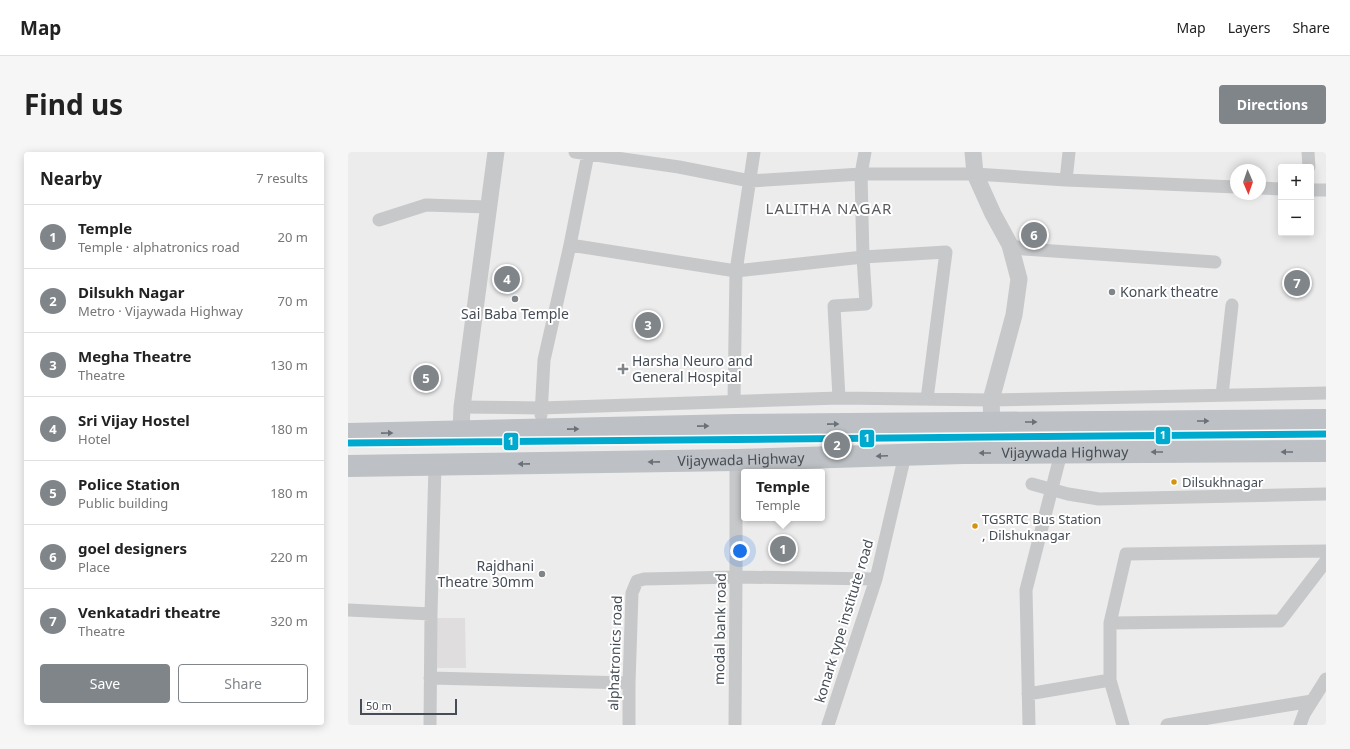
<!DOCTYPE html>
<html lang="en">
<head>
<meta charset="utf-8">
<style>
	:root { --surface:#fff; --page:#f6f6f6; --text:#222; --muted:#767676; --line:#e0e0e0; --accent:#80858a }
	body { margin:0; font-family:"Noto Sans",sans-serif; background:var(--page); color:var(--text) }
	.controls { position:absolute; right:12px; top:12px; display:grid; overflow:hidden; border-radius:4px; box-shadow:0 2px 10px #0003 }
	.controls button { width:36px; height:36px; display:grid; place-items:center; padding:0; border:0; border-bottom:1px solid var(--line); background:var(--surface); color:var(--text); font:20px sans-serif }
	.compass { position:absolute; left:882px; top:12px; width:36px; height:36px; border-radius:50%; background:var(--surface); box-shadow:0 2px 10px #0003; rotate:178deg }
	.scale { position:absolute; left:12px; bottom:10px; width:97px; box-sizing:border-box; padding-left:4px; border:2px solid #464d56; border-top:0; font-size:11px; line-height:14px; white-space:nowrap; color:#464d56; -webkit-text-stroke:3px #fff; paint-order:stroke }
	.you { position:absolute; left:392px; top:399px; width:14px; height:14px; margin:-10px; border:3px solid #fff; border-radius:50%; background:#1a73e8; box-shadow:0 0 0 6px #1a73e833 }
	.badge { display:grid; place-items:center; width:26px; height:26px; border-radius:50%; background:var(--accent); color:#fff; font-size:13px; font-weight:700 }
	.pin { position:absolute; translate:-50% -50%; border:2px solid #fff; box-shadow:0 1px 4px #0006 }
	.popup { position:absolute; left:393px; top:317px; width:84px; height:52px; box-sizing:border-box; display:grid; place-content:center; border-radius:4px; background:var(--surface); filter:drop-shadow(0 1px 3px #0005); font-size:13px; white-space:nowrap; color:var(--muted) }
	.popup b { font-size:15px; color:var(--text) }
	.popup::after { content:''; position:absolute; left:50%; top:100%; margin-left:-8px; border:8px solid transparent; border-top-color:var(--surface) }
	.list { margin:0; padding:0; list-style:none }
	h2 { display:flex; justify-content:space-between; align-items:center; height:52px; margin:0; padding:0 16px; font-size:17px }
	h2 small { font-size:13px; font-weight:400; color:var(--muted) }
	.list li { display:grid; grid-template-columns:26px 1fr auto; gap:12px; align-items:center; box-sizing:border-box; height:64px; padding:0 16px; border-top:1px solid var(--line) }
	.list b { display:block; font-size:15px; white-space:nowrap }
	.list p { margin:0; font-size:13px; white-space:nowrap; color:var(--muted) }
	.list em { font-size:13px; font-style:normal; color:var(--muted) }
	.actions { display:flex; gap:8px; padding:12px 16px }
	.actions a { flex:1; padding:9px 0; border:1px solid var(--accent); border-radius:4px; text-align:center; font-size:14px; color:var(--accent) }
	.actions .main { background:var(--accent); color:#fff }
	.map { position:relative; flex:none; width:978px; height:573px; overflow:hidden; border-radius:4px }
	header { display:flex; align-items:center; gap:24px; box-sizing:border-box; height:56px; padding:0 20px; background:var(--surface); border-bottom:1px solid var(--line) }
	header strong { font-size:19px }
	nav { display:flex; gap:22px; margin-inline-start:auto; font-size:14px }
	.intro { display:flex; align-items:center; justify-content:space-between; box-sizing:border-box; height:96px; padding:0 24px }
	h1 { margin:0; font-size:28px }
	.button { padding:10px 18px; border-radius:4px; background:var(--accent); color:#fff; font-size:14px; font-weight:700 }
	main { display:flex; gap:24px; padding:0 24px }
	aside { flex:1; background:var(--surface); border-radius:4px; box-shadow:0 2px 10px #0003 }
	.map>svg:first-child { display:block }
	.education { fill:#dfdddd }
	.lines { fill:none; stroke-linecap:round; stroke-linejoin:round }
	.minor { stroke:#c7c8ca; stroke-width:13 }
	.tertiary { stroke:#c7c8ca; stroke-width:17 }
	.trunk { stroke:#bdc0c4; stroke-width:22 }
	.metro-1-casing { stroke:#fff; stroke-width:10 }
	.metro-1 { stroke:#00a9ce; stroke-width:7 }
	.oneway { fill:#6a7077 }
	.poi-dot { fill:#80858a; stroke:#fff; stroke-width:1.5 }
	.bus-dot { fill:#d49411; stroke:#fff; stroke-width:1.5 }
	.labels { text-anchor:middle; stroke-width:4; stroke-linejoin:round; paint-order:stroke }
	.bus-label { font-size:13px; fill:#464d56; stroke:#fff; text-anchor:start }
	.poi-label { font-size:14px; fill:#464d56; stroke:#fff; text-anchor:start }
	.street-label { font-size:14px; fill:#464d56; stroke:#fff }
	.neighbourhood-label { font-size:15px; letter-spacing:1px; fill:#595b5f; stroke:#fff }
	.line-badge { stroke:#fff; stroke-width:1.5 }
	.badge-label { font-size:11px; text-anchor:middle; font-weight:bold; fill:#fff }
</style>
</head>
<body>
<header>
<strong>Map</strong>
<nav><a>Map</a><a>Layers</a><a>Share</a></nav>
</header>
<div class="intro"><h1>Find us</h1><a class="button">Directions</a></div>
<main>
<aside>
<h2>Nearby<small>7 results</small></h2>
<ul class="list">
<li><span class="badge">1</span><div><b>Temple</b><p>Temple · alphatronics road</p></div><em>20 m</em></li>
<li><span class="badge">2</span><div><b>Dilsukh Nagar</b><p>Metro · Vijaywada Highway</p></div><em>70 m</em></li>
<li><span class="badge">3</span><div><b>Megha Theatre</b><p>Theatre</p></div><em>130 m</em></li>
<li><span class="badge">4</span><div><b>Sri Vijay Hostel</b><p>Hotel</p></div><em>180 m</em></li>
<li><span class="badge">5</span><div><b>Police Station</b><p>Public building</p></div><em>180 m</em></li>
<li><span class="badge">6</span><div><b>goel designers</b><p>Place</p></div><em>220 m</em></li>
<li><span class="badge">7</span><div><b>Venkatadri theatre</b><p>Theatre</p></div><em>320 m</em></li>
</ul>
<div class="actions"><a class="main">Save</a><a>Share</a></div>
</aside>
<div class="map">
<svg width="978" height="573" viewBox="0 0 978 573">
	<rect width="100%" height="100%" fill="#edecec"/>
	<path class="education" d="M88,466H117L118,516H88Z"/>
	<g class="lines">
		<path class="minor" d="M227,0L331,15L402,29L513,22H627L718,28L888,35
			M960,0L961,15
			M718,28L721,0
			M912,36L933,37
			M963,38H978
			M31,68L78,53L140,55
			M222,93L388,119L515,105L598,100L579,247
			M662,93L676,97L867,110
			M874,243L884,153
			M491,246L486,154L518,152L515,105L513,22L517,0
			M386,249L388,119L406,0
			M114,255L193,256L491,246L643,248L978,241
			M193,263L196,208L222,93L240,2
			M684,332L720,342L751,347L978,342
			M0,458L83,462
			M762,471L932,469L978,409
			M82,526L281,531
			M680,542L762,528
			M82,573L83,462L87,313
			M281,573V531L284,441L289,429L296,427L388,425L528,427
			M387,573L388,425V308
			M480,573L528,427L557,303
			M681,573L678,438L713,301
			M775,573L762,528V471L778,402L978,399
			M819,573L964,549
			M952,573L956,562L978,527"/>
		<path class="tertiary" d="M625,0L627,22L645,62L662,93L671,127L666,163L643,248L644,271
			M113,280L114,255L148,0"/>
		<g class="trunk">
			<path d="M0,282L388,273L978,268"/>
			<path id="s1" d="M0,314L388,308L615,301L978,299"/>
		</g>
		<g class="metro-1-casing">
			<path id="metro-1" d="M0,291L978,282"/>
		</g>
		<use href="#metro-1" class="metro-1"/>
	</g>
	<defs><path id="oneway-solid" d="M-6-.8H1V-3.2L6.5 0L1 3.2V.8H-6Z"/></defs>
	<g class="oneway">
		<use href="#oneway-solid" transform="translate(855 269)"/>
		<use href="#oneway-solid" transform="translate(683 270)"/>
		<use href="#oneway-solid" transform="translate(485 272) rotate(-1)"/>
		<use href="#oneway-solid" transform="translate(355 274) rotate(-1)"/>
		<use href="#oneway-solid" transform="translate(225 277) rotate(-1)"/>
		<use href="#oneway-solid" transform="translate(39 281) rotate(-1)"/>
		<use href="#oneway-solid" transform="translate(809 300) rotate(180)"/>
		<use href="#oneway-solid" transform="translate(939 300) rotate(180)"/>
		<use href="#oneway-solid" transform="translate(637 301) rotate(-180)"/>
		<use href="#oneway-solid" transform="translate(534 304) rotate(178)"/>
		<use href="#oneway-solid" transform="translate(306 310) rotate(179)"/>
		<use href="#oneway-solid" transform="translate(176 312) rotate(179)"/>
	</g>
	<g class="poi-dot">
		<circle cx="764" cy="140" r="4"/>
		<circle cx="167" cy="147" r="4"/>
		<path d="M273 211h4v4h4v4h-4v4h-4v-4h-4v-4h4z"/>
		<circle cx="194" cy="422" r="4"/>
	</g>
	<g class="bus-dot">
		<circle cx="826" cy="330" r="3.5"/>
		<circle cx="627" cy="374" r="3.5"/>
	</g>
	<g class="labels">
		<g class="bus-label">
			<text x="834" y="335">Dilsukhnagar</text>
			<text x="634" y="372">TGSRTC Bus Station<tspan x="634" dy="16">, Dilshuknagar</tspan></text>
		</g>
		<g class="poi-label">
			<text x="772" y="145">Konark theatre</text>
			<text x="167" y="167" text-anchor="middle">Sai Baba Temple</text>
			<text x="284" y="214">Harsha Neuro and<tspan x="284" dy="16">General Hospital</tspan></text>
			<text x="186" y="419" text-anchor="end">Rajdhani<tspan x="186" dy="16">Theatre 30mm</tspan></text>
		</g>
		<g class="street-label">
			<text dy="5" stroke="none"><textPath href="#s1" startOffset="717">Vijaywada Highway</textPath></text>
			<text dy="5" stroke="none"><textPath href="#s1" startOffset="393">Vijaywada Highway</textPath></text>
			<text transform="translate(496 469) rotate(-73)" y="5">konark type institute road</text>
			<text transform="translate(372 477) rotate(-89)" y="5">modal bank road</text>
			<text transform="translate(267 501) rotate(-88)" y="5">alphatronics road</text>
		</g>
		<g class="neighbourhood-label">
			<text x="481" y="62">LALITHA NAGAR</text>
		</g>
	</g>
	<g class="line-badge">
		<rect x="807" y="274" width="16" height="19" rx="4" fill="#00a9ce"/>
		<rect x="511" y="277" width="16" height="19" rx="4" fill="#00a9ce"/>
		<rect x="155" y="280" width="16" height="19" rx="4" fill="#00a9ce"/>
	</g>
	<g class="badge-label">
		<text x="815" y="287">1</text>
		<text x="519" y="290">1</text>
		<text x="163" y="293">1</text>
	</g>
</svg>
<div class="controls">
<button>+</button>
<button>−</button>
</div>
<svg class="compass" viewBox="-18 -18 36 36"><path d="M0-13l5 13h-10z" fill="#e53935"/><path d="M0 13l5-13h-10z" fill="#767676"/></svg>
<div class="scale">50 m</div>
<div class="you"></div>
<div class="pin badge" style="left:435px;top:397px">1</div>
<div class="popup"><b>Temple</b>Temple</div>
<div class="pin badge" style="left:489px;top:293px">2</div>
<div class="pin badge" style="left:300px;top:173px">3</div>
<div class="pin badge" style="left:159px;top:127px">4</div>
<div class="pin badge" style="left:78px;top:226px">5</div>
<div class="pin badge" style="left:686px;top:83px">6</div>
<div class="pin badge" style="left:949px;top:131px">7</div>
</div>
</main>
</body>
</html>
